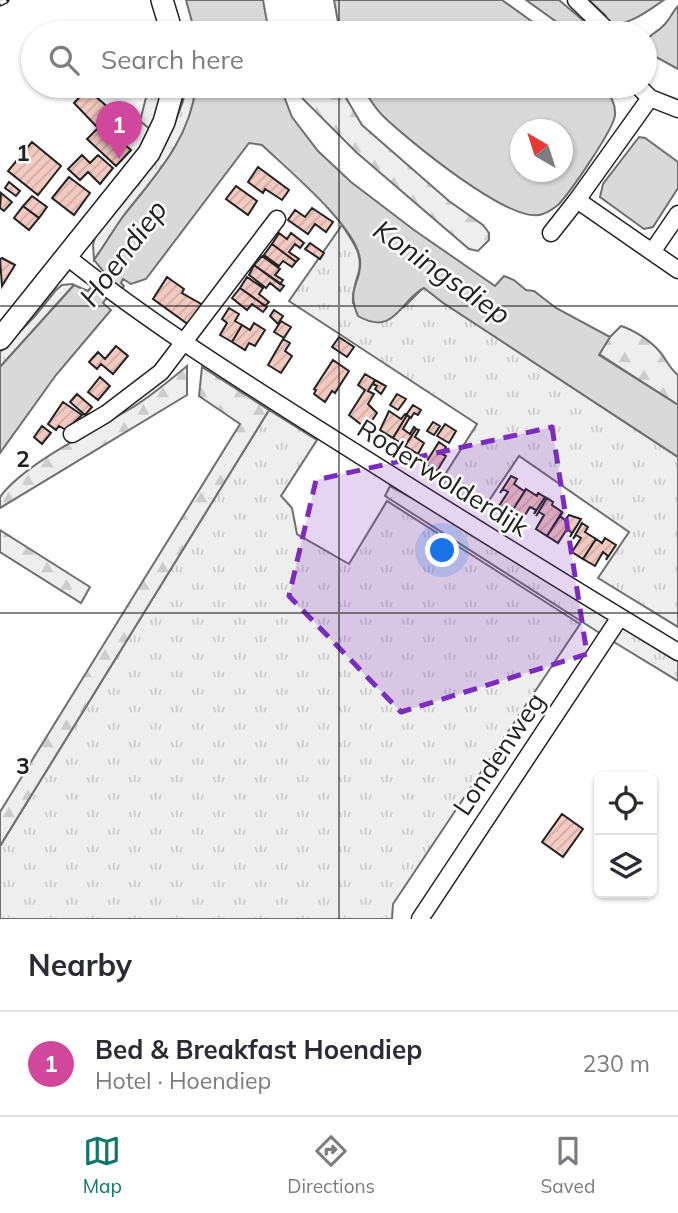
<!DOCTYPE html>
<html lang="en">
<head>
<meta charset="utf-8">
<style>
	:root { --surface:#fff; --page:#f2f2f3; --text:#2b2b33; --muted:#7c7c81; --line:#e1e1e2; --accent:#0f766e }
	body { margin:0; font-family:Mulish,sans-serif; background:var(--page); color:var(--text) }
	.controls { position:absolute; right:21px; bottom:21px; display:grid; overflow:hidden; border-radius:10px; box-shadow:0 2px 5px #0004 }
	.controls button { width:63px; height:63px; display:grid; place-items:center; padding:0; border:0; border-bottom:2px solid var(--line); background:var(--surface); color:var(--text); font:35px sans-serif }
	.compass { position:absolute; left:510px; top:119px; width:63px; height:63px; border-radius:50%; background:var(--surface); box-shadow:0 2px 5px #0004; rotate:321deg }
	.you { position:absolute; left:443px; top:551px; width:24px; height:24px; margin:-18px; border:5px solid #fff; border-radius:50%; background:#1a73e8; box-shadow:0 0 0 10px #1a73e833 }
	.badge { display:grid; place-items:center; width:46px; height:46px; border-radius:50%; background:var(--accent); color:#fff; font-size:23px; font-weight:700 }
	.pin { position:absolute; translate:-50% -58px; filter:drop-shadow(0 2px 4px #0008) }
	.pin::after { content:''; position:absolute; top:37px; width:24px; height:21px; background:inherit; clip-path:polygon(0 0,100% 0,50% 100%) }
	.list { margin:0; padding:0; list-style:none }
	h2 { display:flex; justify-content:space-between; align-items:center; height:91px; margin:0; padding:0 28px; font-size:30px }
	h2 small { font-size:23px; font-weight:400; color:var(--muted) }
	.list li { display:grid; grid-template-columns:46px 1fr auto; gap:21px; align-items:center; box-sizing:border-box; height:105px; padding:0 28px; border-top:2px solid var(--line) }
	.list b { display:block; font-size:26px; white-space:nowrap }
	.list p { margin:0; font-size:23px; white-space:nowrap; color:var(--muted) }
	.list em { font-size:23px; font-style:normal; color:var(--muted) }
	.icon { flex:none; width:38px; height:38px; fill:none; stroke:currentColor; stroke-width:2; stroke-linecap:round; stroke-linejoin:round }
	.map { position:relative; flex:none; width:678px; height:919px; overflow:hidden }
	.search { position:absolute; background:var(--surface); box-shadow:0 2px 5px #0004; left:21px; right:21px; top:21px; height:77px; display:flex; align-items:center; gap:18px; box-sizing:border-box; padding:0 24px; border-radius:38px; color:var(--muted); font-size:26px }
	.sheet { height:196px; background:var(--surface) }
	nav { display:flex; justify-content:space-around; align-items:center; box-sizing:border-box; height:98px; border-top:2px solid var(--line); background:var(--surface); font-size:19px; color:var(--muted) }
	nav a { display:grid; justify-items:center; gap:4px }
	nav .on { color:var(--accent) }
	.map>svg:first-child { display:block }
	.grass { fill:url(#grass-tufts); stroke:#6f6f6f; stroke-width:2 }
	.forest { fill:url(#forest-firs); stroke:#6f6f6f; stroke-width:2 }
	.water { fill:#d9d9d9; stroke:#6f6f6f; stroke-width:2; fill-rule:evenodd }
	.building { fill:url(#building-hatch); stroke:#222; stroke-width:2 }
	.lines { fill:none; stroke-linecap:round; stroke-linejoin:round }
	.minor-casing { stroke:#222; stroke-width:19 }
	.major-casing { stroke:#222; stroke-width:24 }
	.minor { stroke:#fff; stroke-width:16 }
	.major { stroke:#fff; stroke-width:21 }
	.rail-casing { stroke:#222; stroke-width:7 }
	.rail { stroke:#fff; stroke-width:4.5; stroke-dasharray:13; stroke-linecap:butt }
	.marked { fill:#7b2cbf; fill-opacity:0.2; stroke:#7b2cbf; stroke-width:5; stroke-dasharray:14 9; stroke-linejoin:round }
	.grid { fill:none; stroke:#222; stroke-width:2; stroke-opacity:0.55 }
	.labels { text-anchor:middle; stroke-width:5; stroke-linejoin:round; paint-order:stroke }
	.street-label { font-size:26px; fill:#222; stroke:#fff }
	.water-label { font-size:28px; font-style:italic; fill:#222; stroke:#fff }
	.grid-label { font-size:23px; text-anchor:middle; font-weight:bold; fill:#222; stroke:#fff; stroke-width:5; stroke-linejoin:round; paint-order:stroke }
</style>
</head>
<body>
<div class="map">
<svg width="678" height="919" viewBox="0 0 678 919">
	<defs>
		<pattern id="grass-tufts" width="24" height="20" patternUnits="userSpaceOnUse" patternTransform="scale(1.75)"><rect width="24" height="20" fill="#eee"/><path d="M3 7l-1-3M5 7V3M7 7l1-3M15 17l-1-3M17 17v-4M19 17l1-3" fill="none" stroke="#ccc"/></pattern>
		<pattern id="forest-firs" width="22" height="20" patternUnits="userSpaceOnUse" patternTransform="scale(1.75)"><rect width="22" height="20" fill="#eee"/><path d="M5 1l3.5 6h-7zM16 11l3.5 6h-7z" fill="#ccc"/></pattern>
		<pattern id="building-hatch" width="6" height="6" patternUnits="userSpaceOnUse" patternTransform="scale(1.75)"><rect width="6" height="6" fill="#f3c9c0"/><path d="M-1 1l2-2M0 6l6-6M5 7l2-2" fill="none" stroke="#d0aca5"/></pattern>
	</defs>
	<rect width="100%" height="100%" fill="#fff"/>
	<path class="grass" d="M149,86H167L151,130L140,121Z
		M187,86H196C190,141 157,173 125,214C114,229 105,245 94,260L93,245L95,237C131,190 174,146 187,86Z
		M342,225C351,239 363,253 359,271C356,282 352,291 353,303L404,307L424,287L442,302L678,457V627L598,578L629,532L519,456L482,511L439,484L477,424L289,301Z
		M72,284L74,285L0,367V352L5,347L35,316L56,290L62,285Z
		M269,410L317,440L281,496L292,508L297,534L349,564L387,501L580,624L393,904L392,919H0V846Z
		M390,486L479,535L618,625L678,661V681L609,639L385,496Z"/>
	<path class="forest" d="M295,86H339L362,125L449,201L483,225L489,233V240L478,251L469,249L356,152L302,98Z
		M621,326C634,330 651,341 660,352C667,360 669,368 678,375V405L599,354L610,337Z
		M187,366V395L0,508V497C24,464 94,430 130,409C150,397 169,381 187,366Z
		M202,367L269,410L0,846V812L240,424L199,396Z
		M0,530L90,587L81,603L0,552Z"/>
	<path class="water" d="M186,0H263L269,33H195Z
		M334,0H502L548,33H340Z
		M526,0H559L598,33H572Z
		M589,0H664C650,9 625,30 607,22L606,16Z
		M678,6V69L645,51C645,34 655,35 664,25C670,19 673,11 678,6Z
		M196,86H280L292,117L318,151L351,182L414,230L495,286L504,276L514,280L526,290L534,291L556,308L610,337L599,355L678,405V457L442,302L424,288C399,301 395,337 358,316C345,287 363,282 360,259C356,226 287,169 262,145L249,143L146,279L131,284L123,279L121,283L124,286L120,291L115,288L103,303L111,310L56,375L0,453V367L74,285L88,291L104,272L94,260C104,246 112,232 122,218C154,177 190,140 196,86Z
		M362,86H603C610,94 616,104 615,115C614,129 569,194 558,205C553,209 545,214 539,215C507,221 409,141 383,116C374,107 368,97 362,86ZM520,130H562V172H520Z
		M639,137L645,138L678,162V188L653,227L644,229L600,197L603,184Z"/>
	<path class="building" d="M87,89L110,109L108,112L120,123L115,128L121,133L117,138L131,150L116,166L87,139L98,128L74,103Z
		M32,142L61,166L38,195L8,171Z
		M82,155L90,163L98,155L113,168L100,184L88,172L80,180L68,169Z
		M258,167L289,190L282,200L265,189L263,193L248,182Z
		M69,177L90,193L74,215L52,198Z
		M9,182L20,191L16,196L5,188Z
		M236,186L257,201L248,215L226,199Z
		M1,193L12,202L4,211L0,208Z
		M32,196L47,207L39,218L23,206Z
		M23,206L39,218L29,230L14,218Z
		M312,208L333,222L326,232L315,224L308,234L288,220L295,210L305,217Z
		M279,233L287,239L291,233L304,243L300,248L295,244L289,252L299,259L296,262L272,244Z
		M310,243L324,253L320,259L305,249Z
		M272,244L296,262L292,267L283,261L279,266L264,255Z
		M262,256L280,269L275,275L283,280L280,284L254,265Z
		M2,258L15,265L2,286L0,259Z
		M254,265L284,286L280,291L270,283L266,288L249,275Z
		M167,277L184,289L182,293L203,305L189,325L153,299Z
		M247,277L263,288L259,294L269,302L265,306L240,288Z
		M240,288L267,307L263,312L252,304L247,310L232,298Z
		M229,308L239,314L235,321L242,325L232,342L220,335L227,323L222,319Z
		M274,310L283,316L278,324L270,316Z
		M281,321L291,327L284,338L274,332Z
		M254,323L265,330L255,346L249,343L245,350L232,342L242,325L250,330Z
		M339,337L354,347L347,357L332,347Z
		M283,339L290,343L285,351L292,356L281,373L268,365Z
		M116,346L128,356L113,374L101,364L97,369L89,362L98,352L105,359Z
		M333,360L349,371L335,393L332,391L325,402L314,394L316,390L314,389Z
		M365,374L375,380L368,391L374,394L368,404L377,413L371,422L367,419L363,426L349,415L365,390L358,385Z
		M100,377L110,386L98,400L88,392Z
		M375,380L386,386L381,394L375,389L377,386L373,384Z
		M77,394L92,407L85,415L70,402Z
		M397,394L406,399L398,410L390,405Z
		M63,402L82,415L66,430L59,426L56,430L48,424Z
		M413,405L421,410L418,415L414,413L411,418L406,415Z
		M389,411L401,419L405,414L407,415L393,438L380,430Z
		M407,415L410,417L403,429L410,434L414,427L416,429L405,446L393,438Z
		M433,422L440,426L434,435L427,431Z
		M445,424L456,431L449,443L437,436Z
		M42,426L51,433L42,444L34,437Z
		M416,429L419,430L415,437L424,443L418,454L405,446Z
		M439,442L446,447L442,454L446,456L437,471L425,464Z
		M511,476L517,479L514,484L524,491L526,489L511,513L499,506L508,492L503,489L500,493Z
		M526,489L537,496L538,493L545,497L534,514L536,510L530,507L522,520L511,513Z
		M547,498L553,502L552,505L562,512L547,536L536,529L544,515L539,512L536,516Z
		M563,512L560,516L565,520L569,515L581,519L570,537L572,533L567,529L558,543L547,536Z
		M582,523L588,527L585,532L596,539L583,559L572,552L581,538L576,535L573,539Z
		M605,538L616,545L606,560L608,556L603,552L595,566L583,559L596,539L602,543Z
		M562,814L583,829L563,857L542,842Z"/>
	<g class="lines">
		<g class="minor-casing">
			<path id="minor" d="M576,0L610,33
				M638,86L650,98L678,109
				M577,200L678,270
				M551,233L577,200L650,98
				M652,252L678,214
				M66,256C151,324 242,381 334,439C448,511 562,582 678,652
				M72,434L106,414L161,372L277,219
				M420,919L620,617"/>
		</g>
		<g class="major-casing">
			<path id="major" d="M162,0L172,33
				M0,339L149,153L164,122L174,86"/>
		</g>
		<use href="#minor" class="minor"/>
		<use href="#major" class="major"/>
		<g class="rail-casing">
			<path id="rail" d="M0,3L6,0"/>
		</g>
		<use href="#rail" class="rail"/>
	</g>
	<path class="marked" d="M552,427L587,654L401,712L289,596L316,480Z"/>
	<path class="grid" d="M339,0V33M339,86V919M0,306H678M0,613H678"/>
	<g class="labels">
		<g class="street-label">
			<text transform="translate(443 478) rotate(32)" y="9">Roderwolderdijk</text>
			<text transform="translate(499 754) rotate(-56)" y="9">Londenweg</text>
		</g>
		<g class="water-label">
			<text transform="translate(123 253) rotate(-53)" y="10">Hoendiep</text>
			<text transform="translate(442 272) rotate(35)" y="10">Koningsdiep</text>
		</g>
	</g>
	<g class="grid-label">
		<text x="23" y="161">1</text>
		<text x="23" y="467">2</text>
		<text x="23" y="774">3</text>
	</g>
</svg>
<div class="controls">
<button><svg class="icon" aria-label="locate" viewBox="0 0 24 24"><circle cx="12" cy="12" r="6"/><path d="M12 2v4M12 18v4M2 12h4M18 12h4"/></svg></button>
<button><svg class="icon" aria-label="layers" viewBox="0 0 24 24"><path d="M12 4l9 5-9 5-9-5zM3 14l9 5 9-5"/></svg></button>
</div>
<svg class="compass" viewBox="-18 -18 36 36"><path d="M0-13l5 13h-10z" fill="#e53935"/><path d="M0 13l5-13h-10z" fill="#7c7c81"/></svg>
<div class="you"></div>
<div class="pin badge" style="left:119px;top:159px;background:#d1479c">1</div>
<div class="search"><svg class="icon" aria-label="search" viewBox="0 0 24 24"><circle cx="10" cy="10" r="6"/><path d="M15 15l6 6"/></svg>Search here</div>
</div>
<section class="sheet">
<h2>Nearby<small></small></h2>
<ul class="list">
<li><span class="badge" style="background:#d1479c">1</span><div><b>Bed &amp; Breakfast Hoendiep</b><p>Hotel · Hoendiep</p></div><em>230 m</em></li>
</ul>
</section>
<nav>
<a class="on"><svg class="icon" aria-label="map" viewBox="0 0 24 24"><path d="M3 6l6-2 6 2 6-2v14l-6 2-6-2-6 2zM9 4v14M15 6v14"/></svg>Map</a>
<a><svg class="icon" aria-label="directions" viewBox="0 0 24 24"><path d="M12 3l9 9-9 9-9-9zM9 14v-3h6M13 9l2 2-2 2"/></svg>Directions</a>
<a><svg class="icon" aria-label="saved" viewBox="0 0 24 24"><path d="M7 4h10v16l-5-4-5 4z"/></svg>Saved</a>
</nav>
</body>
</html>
